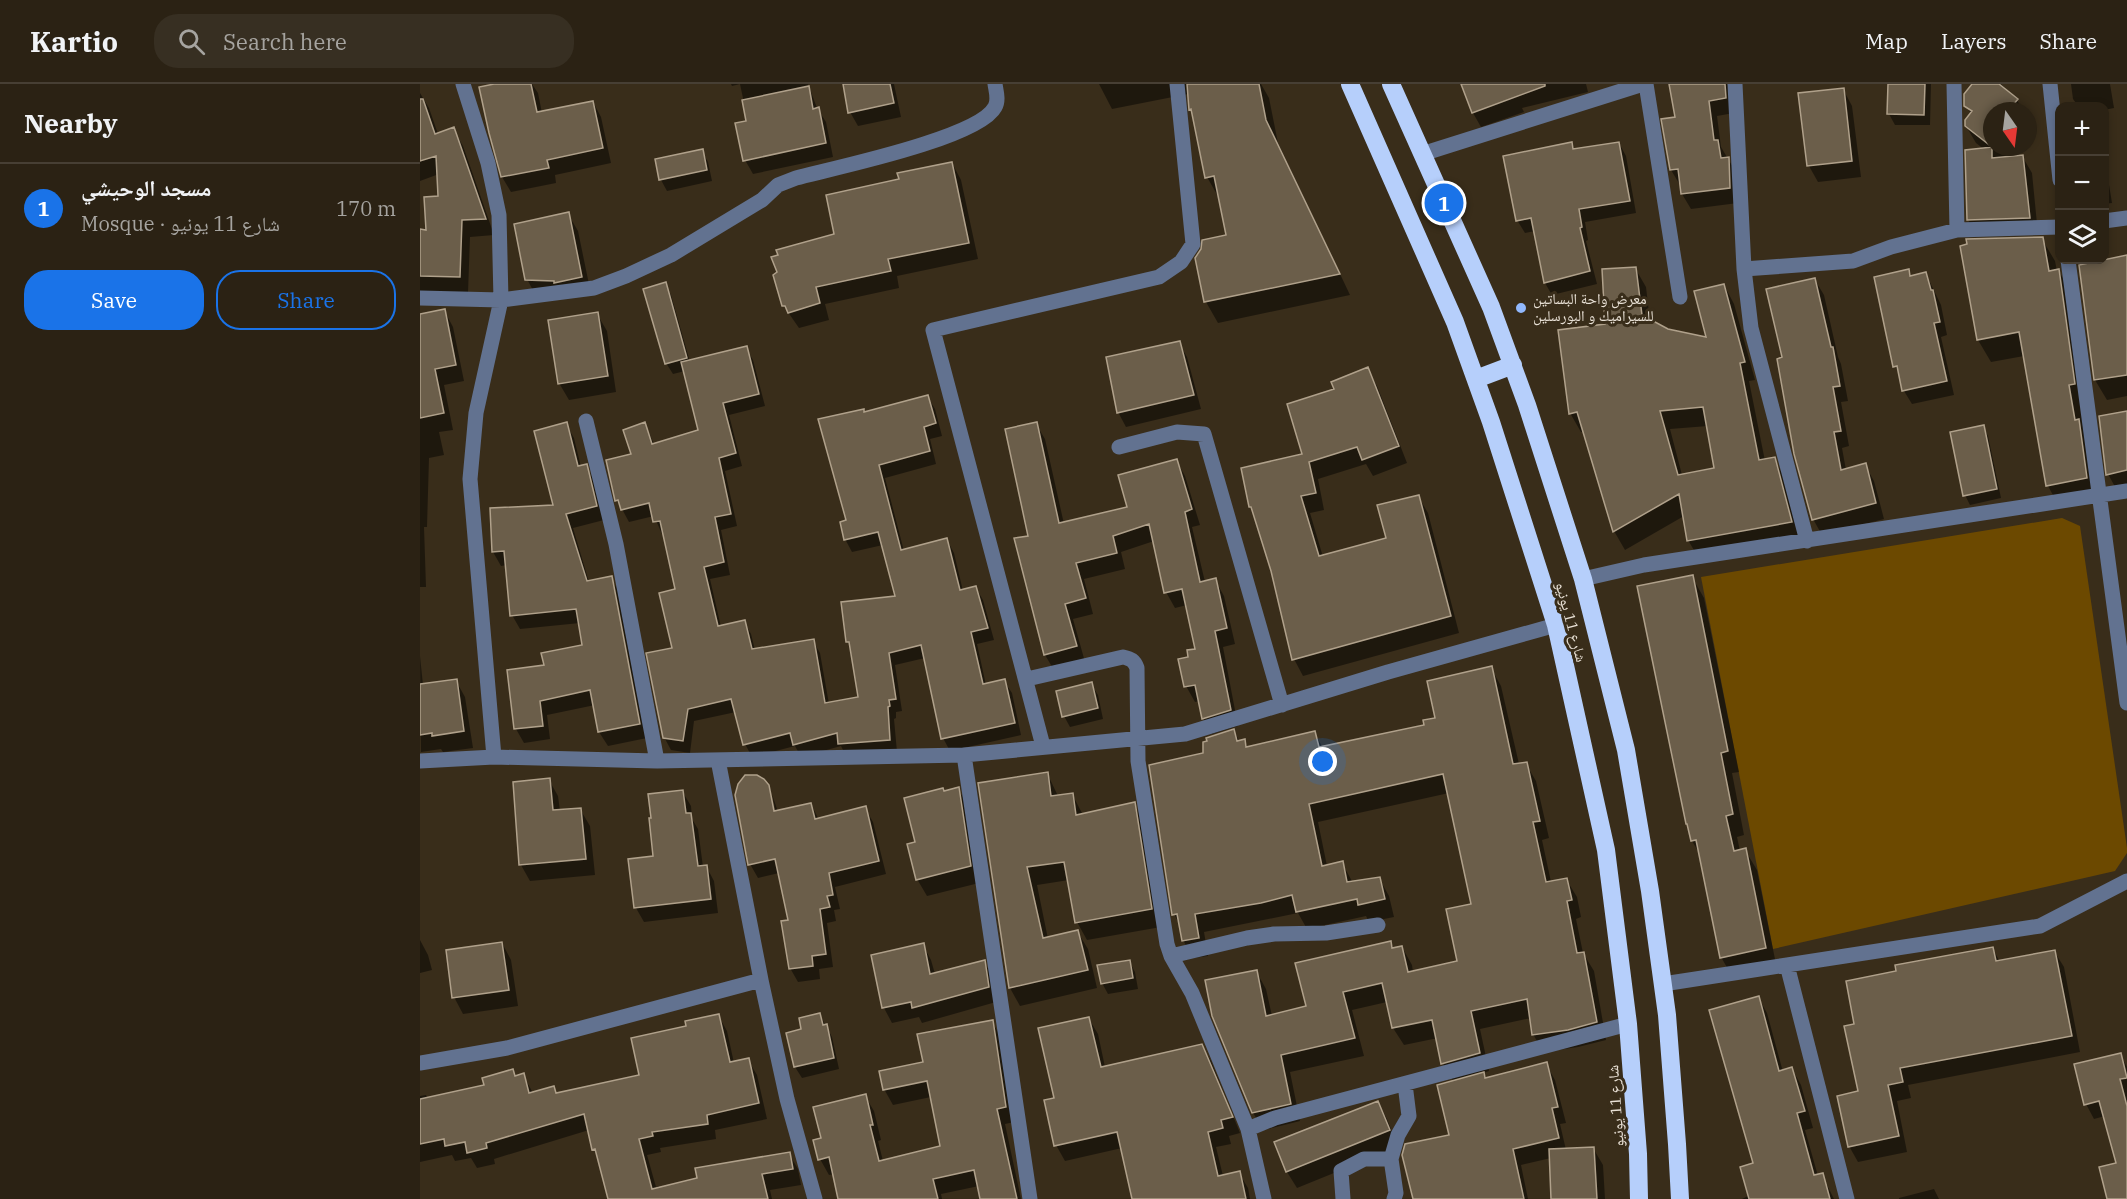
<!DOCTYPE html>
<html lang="en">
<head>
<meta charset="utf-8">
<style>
	:root { --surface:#2b2214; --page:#372f22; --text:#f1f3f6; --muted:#a6a4a0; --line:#473f34; --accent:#1a73e8 }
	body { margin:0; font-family:"IBM Plex Serif","Noto Naskh Arabic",serif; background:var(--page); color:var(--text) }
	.controls { position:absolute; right:18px; top:18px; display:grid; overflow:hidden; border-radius:12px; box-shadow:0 3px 9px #0003 }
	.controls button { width:54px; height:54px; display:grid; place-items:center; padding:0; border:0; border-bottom:2px solid var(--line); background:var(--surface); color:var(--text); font:30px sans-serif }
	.compass { position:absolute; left:1563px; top:18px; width:54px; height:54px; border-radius:50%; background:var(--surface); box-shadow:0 3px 9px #0003; rotate:166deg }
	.you { position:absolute; left:903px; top:678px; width:21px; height:21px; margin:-15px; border:4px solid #fff; border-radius:50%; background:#1a73e8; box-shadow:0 0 0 9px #1a73e833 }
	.badge { display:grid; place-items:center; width:39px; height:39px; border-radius:50%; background:var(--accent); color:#fff; font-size:20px; font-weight:700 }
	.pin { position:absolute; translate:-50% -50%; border:3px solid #fff; box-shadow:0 2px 6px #0006 }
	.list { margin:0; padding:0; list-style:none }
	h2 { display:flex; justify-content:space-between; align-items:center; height:78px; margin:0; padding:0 24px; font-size:26px }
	h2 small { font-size:20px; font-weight:400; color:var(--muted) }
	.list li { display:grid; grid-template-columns:39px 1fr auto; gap:18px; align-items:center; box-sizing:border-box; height:90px; padding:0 24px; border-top:2px solid var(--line) }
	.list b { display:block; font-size:22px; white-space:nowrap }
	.list p { margin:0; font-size:20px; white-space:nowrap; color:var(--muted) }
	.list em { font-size:20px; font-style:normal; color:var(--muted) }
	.actions { display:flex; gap:12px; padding:18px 24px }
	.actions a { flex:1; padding:14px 0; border:2px solid var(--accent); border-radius:24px; text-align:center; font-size:21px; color:var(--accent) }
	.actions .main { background:var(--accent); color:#fff }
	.icon { flex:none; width:33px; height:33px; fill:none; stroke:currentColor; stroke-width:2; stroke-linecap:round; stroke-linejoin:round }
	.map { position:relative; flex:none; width:1707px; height:1115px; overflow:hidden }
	header { display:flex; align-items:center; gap:36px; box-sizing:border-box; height:84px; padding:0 30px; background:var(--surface); border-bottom:2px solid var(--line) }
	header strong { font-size:28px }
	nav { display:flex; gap:33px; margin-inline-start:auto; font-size:21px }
	.search { width:420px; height:54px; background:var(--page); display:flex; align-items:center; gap:15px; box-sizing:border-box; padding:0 21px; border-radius:24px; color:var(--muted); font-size:22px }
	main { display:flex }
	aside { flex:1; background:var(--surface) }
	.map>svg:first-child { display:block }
	.green { fill:#6c4900 }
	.shadow { fill:#0007; fill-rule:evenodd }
	.building { fill:#6b5e4a; stroke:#b0a18b; stroke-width:1.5; fill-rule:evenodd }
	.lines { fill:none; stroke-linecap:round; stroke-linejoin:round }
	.minor { stroke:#627290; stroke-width:15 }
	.highway { stroke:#b6cffb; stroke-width:18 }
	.poi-dot { fill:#91b8fd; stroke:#392d1a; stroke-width:2 }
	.labels { text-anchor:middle; stroke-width:6; stroke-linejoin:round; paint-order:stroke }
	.poi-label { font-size:15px; fill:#e8e0d5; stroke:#392d1a; text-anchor:start }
	.street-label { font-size:15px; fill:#e8e0d5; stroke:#392d1a }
</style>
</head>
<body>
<header>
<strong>Kartio</strong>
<div class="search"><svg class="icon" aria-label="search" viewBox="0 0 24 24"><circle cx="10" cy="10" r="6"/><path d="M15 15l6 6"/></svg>Search here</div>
<nav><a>Map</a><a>Layers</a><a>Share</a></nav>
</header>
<main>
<aside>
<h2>Nearby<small></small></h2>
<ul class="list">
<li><span class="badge">1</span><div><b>مسجد الوحيشي</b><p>Mosque · شارع 11 يونيو</p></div><em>170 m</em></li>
</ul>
<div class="actions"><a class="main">Save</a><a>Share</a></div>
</aside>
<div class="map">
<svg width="1707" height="1115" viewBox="0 0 1707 1115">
	<rect width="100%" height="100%" fill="#392d1a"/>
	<path class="green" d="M1642,434L1660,442L1707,764V769L1695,787L1353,865L1281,493Z"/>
	<path class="shadow" d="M81,0H112L118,9L122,29L173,18L181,33L191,79L135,91L136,99L91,108L82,93L70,48Z
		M311,0H388L397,24L406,38L413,73L333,90L325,76L328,38L320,0L312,2Z
		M424,0H474L481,33L438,42L430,28Z
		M679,0H841L849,14L858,59L930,211L798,239L786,218L808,152L799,114L787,93L768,10L692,25Z
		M1042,0H1166L1168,8L1102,24L1104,28L1061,43L1053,29Z
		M1261,0H1307L1311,7L1314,29L1297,32L1301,63L1317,90L1318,119L1271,125L1262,110L1260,101L1251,86Z
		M1470,0H1511L1510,41H1475L1469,30Z
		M1554,0H1581L1597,16L1603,27H1572V63H1600L1592,73L1602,72L1612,89L1618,150L1558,152L1548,136L1565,66L1556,59L1546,42L1551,30L1546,21Z
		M1651,0H1690L1694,24L1684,26V22H1658L1653,15Z
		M1423,5L1432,22L1441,93L1398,98L1389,82Z
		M0,9L9,24L18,50L33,45L43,62L74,151L50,153L48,209L0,208V147H8L20,114L19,90L0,97Z
		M1199,59L1206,72L1216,129L1165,138L1168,156L1166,157L1177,200L1132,211L1125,199L1115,147L1105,149L1097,136L1151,60L1155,66Z
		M282,67L288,78L292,97L247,107L241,96L237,76Z
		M1684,70L1692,119L1684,120Z
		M532,79L541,96L558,175L477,192L479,204L405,220L409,236L379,244L363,221L416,151L480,97Z
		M148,130L158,147L171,210L116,212L107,195Z
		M1622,155L1635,177L1637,187H1639L1651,209L1679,416L1640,424L1628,402L1604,272L1571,278L1558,256Z
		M1707,173V312L1687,316L1675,296L1660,182Z
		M1215,184L1226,203L1230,237L1248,246L1288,255L1304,201L1314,220L1335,296L1329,297L1345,377L1354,375L1365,394L1381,456L1279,475L1268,456L1264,432L1205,466L1194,447L1164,347L1161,348L1150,329L1187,241ZM1288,342L1296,385L1262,391L1250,345Z
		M1488,187L1491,193L1506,190L1521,221L1527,251L1521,253L1534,311L1492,320L1484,307L1481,293L1475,282Z
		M1395,196L1404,211L1418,273L1421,280L1428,317L1421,318L1429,362L1422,364L1426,386L1445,381L1454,397L1464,435L1402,451L1393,435L1364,275Z
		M245,200L251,211L270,278L326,264L333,276L345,322L309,331L322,382L305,387L317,442L301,446L310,491L290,495L301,543L324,537L331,550L335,566L393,557L400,569L409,620L440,615L432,565L428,558L477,513L463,461L432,468L425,455L445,329L507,312L515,325L522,352L510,355L516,380L465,394L484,467L527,456L534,469L543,507L556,504L563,516L574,556L557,560L566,601L584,597L592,609L601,651L530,667L523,654L505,574L475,581L482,627L476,628V634L474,635L477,668L426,672L421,662L381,673L375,662L332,673L325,660L316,628L274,637L270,669L251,666L244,653L254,565L257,506L245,450H242L234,432L209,438L197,416L225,340L234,360L280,347L265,287L253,290L246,279Z
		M24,226L33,243L44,297L24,301L33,346L19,348L24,371L9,374L7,443H4L6,503H0V231Z
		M177,230L187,247L196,308L149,316L139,299Z
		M759,259L767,273L781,325L706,343L698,328Z
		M947,285L957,302L987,379L953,392L946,380L898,395L904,426L890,429L903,473L967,455L998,412L1008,429L1039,549L883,592L874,575L852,486L835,430L830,423L884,372L916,306Z
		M1707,328V408L1699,410L1688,390Z
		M146,340L154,354L161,383L166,382L174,396L184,436L153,444L169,498L191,494L199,508L227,654L188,662L179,648L175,621L127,631L130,655L104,659L96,645L126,582L164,562L160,539L100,545L92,531L87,481L81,482L73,468L135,422Z
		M616,340L625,355L644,440L709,424L756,376L765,392L780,441L772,443L785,498L795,496L804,512L815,560L803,563L818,642L792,650L783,634L780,617L775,618L766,602L770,574L777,566L767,521L755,524L746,508L734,457L701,468L705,485L664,495L673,530L653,535L665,578L634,586L625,571L596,456L609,453Z
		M1563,342L1568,352L1581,414L1550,421L1545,411Z
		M1272,493L1284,514L1319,688L1312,689L1324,751L1317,753L1320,767L1325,766L1337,786L1357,885L1313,894L1301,873L1281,772L1272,757L1270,744Z
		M0,572L3,601L36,597L45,613L53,664L23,668L21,665L1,668Z
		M1071,584L1081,602L1099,680H1106L1116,697L1129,754L1122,756L1131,798L1146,795L1157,813L1161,833L1156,835L1163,869L1174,887L1186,956L1158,963L1123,968L1113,950L1111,934L1060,945L1069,987L1063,989L1066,995L1126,980L1135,996L1146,1039L1140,1040L1146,1066L1173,1064L1183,1081L1185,1115H1133L1131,1074L1101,1081L1108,1115H994L1030,1052L1034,998L1023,979L1018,954L984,961L973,944L967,918L932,926L944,972L870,988L880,1037L844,1046L833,1029L836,887L846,905L852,932L887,923L970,858L974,865L982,863L992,881L993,888L1039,878L1053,821L1029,709L898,738L907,782L922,779L933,799L959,794L969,812L974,833L949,838L946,832L887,845L878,829L784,848L788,872L773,874L763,856L761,843L754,830L784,671L814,647L820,658L824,657L828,664L894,648L903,664L1006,642L1017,635Z
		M671,600L678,611L683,635L650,643L644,632Z
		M627,689L638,712L652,710L663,731L714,720L724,738L741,843L667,856L657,838L649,796L617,801L628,855L657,847L668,865L677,904L600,922L590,904L560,700Z
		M129,696L138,712L140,727L160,725L170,742L175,791L110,797L101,781Z
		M348,702L351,707H349L355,735L357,734L352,710L358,728L391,720L399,736L445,724L453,738L466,790L415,803L420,825L414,826L416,837L407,839L413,883L399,885L400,895L378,898L370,884L369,838L359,789L338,794L330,780Z
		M538,705L548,722L559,799L507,812L497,795V759L524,709Z
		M262,707L271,722L272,735L278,745L283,783L286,782L294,797L298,829L224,838L216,824L210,777L235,773Z
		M0,856L8,871L12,886L0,889Z
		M82,859L91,876L98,922L43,930L34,913Z
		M503,861L511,876L515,890L564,878L573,893L576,918L502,939L499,933L472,939L464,924L453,872Z
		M1573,865L1580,878L1634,867L1644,883L1660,968L1488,1001L1491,1014L1477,1017L1487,1068L1438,1078L1429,1062L1440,1008L1436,941L1478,888Z
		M709,877L715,888L718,905L688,910L682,899Z
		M1338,913L1347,929L1363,988L1372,985L1381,1001L1393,1044L1385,1046L1398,1092L1402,1091L1414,1115H1322L1330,1111L1335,1080Z
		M298,931L307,947L314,979L328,976L337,991L347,1035L295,1046L296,1055L240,1064L241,1068L227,1071L236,1103L239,1102L240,1105L369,1070L378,1085L381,1101L350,1106L352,1115H188L179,1074L173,1065L169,1046L74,1075L75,1080L57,1084L51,1074L35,1077L32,1071L0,1078V1012L6,1011L8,1015L66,1002L93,987L96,993L103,991L113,1009L134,1004L137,1010L221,992L268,943Z
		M400,931L412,953L419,985L382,994L375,983L368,950L383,946Z
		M669,935L678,950L685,983L782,962L791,977L820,1049L809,1052L811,1060L796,1063L803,1092L819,1089L828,1104L830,1115H713L702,1064L645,1077L636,1061V1015Z
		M572,938L581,953L594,1038L585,1040L601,1115H561L559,1102L521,1110L522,1115H419L414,1090L409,1091L400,1075L403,1055L445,1012L454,1027L461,1056L458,1057L463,1077L521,1063L511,1013L473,1021L464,1005Z
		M1700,970L1707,983V1115H1689L1698,1080L1685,1032L1674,1035L1666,1020Z
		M958,1018L967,1035L978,1063L877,1104L867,1088L855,1059Z
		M1514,1105L1519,1115H1479V1114Z"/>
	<path class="building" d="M74,0H111L117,28L173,17L183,64L127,76L129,84L81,93L69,49L59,3Z
		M423,0H470L474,19L428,29Z
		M767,0H839L846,36L920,190L784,218L775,174L781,165L782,156L806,151L794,92L785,94L771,25L769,26Z
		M1041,0H1125V2L1052,29Z
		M1249,0H1305L1306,14L1289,17L1294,56H1298L1301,74L1309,73L1310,104L1261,110L1258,85L1250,86L1241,35L1255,33Z
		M1468,0H1505L1504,31L1467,30Z
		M1552,0H1579L1598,15L1588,27H1572V63L1545,42V36L1552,27L1544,22V10Z
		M389,2L393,25L399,23L406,59L323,77L315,39L326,37L322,16Z
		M1424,4L1432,77L1387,82L1378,9Z
		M0,15H3L15,50L34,43L66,135L42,136L40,193L0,192V145L6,146L4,113L18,112L16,72L0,77Z
		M1152,58L1153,65L1199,58L1210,117L1159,125L1162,143L1160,144L1170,187L1124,199L1111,134L1096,137L1083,72Z
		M1572,63V74L1603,71L1610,134L1547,136L1545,66Z
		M283,65L287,86L239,96L235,75Z
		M532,78L549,159L468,175L471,187L396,203L400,219L368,229L365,222H362L353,191L357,188L351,173L358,171L356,166L414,150L406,111L479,95L477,89Z
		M149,128L162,193L134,199V197L105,196L94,140Z
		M1623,153L1629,187L1639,185L1655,300L1649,301L1655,336L1659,335L1667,394L1626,402L1599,248L1557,256L1540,162L1547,160L1546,155Z
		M1707,171V291L1674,296L1659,181Z
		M1216,183L1222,231L1248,245L1286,253L1274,207L1304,200L1325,278L1320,279L1339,376L1355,373L1372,438L1267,457L1259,410L1193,448L1157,328L1149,330L1138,246L1185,240L1182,185ZM1283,323L1294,384L1258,391L1240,327Z
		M1489,185L1490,192L1506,188L1511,206H1513L1520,238L1514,239L1527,297L1482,307L1477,282L1473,283L1454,193Z
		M1395,194L1411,263H1413L1420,302L1413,303L1421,347L1414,348L1421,386L1446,379L1456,419L1392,436L1374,370L1357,275L1362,273L1346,205Z
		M246,198L267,274L245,280L223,205Z
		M25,225L36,281L15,285L24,329L0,334V230Z
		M178,228L188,292L138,300L128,236Z
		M760,257L774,311L697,329L686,273Z
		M327,262L339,310L303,319L316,369L299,374L311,430L295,433L304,478L284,483L298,542L325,536L332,565L394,555L405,619L438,613L429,558H426L421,518L475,512L458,448L424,456L420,438L426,436L398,335L444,325V328L508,311L516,339L504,343L510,367L459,381L481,466L527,454L540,506L556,502L568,544L551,548L563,600L585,595L595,639L521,655L501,561L469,569L476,615L469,616L470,622L468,623L470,656L418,660L417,649L373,661L370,649L323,661L311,615L268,625L263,657L243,654L226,569L252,564L239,509L255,505L240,437L233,438L229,419L201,426L198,416L195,417L186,376L211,370L203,346L225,338L232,360L278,346L261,278Z
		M948,283L979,362L942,376L937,363L889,378L896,409L881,412L899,472L966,454L957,421L999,411L1031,532L872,576L851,487L831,423H829L821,384L882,370L867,320L914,305L911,298Z
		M1707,327V386L1686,391L1679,332Z
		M147,338L158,382L167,380L177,422L146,430L167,497L192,492L220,640L178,648L170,606L120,617L123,642L94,645L87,586L124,581L121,569L162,561L156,525L90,532L84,467L72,468L70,424L133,421L114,347Z
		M617,338L639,439L707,423L698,391L757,375L772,425L765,428L780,498L796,494L807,544L795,547L811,626L782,635L775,601L764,603L758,575L768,573L767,566L775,565L762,505L744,509L729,440L693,452L697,469L656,479L666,514L645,520L657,562L624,571L594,454L608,452L585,345Z
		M1564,341L1577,405L1543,412L1530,348Z
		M1273,491L1308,667L1301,669L1313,730L1306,732L1314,767L1326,764L1346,864L1300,874L1276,756L1271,757L1267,740H1266L1217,502Z
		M1072,582L1093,680L1107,678L1120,737L1113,738L1126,798L1147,794L1152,816L1147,817L1157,869L1164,868L1177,938L1148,946L1112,951L1107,915L1051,927L1060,969L1021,980L1012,936L972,944L962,899L923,908L935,954L861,971L871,1020L832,1029L792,932L785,896L837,886L846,932L886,922L875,879L971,857L972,864L982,862L988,888L1037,877L1026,825L1051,820L1023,690L889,720L902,782L923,777L927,798L960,793L965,815L938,821L937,815L876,828L872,811L841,819L775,830L779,854L762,857L757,830L752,831L729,681L783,669V658L787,657L786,654L814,645L817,657L825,655L826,663L895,647L899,663L1004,641L1003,636L1015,634L1007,597Z
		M37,595L44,647L12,652V649L0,651V600Z
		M672,598L678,624L642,633L636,607Z
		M628,688L631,712L653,709L656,731L715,718L732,825L655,839L644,778L607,783L623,854L658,846L668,886L589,904L558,699Z
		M325,691H337L344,695L349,701L354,727L391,719L395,735L446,722L459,777L409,789L413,811L407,812L410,823L400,825L406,870L392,872L393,882L369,885L361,837L368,836L355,775L328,781L315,711L318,700Z
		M130,694L133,726L161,724L166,775L99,781L93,698Z
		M539,703L551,782L496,796L487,760L495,758L484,714L523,704L524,707Z
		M263,706L266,729H271L278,782L287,781L291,815L214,824L208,775L233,772L229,734H231L228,710Z
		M82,858L89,906L32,914L26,866Z
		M504,859L510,890L565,876L569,903L492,924L491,918L462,924L451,871Z
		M1573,863L1576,877L1635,866L1652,952L1480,984L1483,998L1468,1001L1479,1052L1428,1063L1417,1012L1438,1007L1424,942L1434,940L1426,897L1476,887L1475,881Z
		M710,876L713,894L681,900L677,881Z
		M1339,912L1359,987L1372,983L1385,1027L1377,1029L1394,1091L1403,1089L1410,1115H1329L1320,1083L1333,1079L1289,926Z
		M400,929L403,941L407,940L414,974L374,983L366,949L381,945L379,934Z
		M299,930L310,978L329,974L339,1019L287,1031L288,1040L232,1048L233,1052L219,1055L232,1105L277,1094L275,1084L370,1068L373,1085L342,1090L348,1115H188L175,1065L172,1066L164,1030L66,1059L67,1064L47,1069L45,1058L25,1062L24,1055L0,1060V1015L64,1001L62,994L93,985L95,992L104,989L109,1009L134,1002L136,1009L219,991L211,954L266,942L265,937Z
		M669,933L681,983L782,960L813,1033L801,1036L803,1044L788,1048L798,1092L820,1087L826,1115H712L697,1048L634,1062L624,1016L634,1014L618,944Z
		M573,936L586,1023L577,1025L597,1115H560L554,1086L513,1095L518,1115H418L409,1073L398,1076L393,1056L401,1054L393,1023L446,1010L453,1041H450L459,1077L520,1062L507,997L463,1006L459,987L503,978L497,950Z
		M1701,969L1707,994L1700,995L1707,1022V1115H1687L1679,1083L1696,1079L1679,1017L1664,1021L1654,980Z
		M1127,978L1138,1023L1132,1024L1139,1054L1093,1065L1104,1115H993L982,1071L985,1060L1029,1051L1017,1001L1064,988L1065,994Z
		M958,1017L970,1046L866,1088L854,1058Z
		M1174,1063L1177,1115H1131L1129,1065Z"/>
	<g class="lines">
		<path class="minor" d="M43,0L68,79L79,131L81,216L56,329L50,395L74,673
			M1226,0L1260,213
			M1315,0L1324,185L1331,244L1387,457
			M1534,0L1537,146L1640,143
			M1630,0L1640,96
			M1002,70L1223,0
			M1684,137L1707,134
			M1648,176L1707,619
			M1324,185L1433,177L1471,163L1537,146
			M0,214L81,216L174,204L206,192L251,171L342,116L358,101L376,94C414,84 559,54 575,23C579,16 576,7 575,0
			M166,337L196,460L237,677
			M699,363L757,348L784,350L862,621
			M1163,495L1224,481L1707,407
			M607,595L703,573C711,575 714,576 717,584L718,677L747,860L751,872L772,909L828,1045L844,1115
			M623,662L513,246L739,193L761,178L773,160L757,0
			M544,671L610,1115
			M298,676L341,896
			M0,677L74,673L237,677L544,671L765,650L968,588L1136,541
			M751,872L827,854L854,850L906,849L958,841
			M1367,881L1427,1115
			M1243,900L1620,842L1707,797
			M0,979L87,964L341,896L367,1015L395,1115
			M828,1045L855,1034L1208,940
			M923,1115L921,1087L944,1075H971
			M974,1115L976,1109L971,1075L978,1051L989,1032L985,1000"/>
		<path class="highway" d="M930,0L1035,238L1071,338L1136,541L1186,766L1208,940L1218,1070L1219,1115
			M971,0L1071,223L1107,321L1163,495L1206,666L1230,807L1247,931L1257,1060L1260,1115
			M1056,295L1093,281"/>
	</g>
	<circle class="poi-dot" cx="1101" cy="224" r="6"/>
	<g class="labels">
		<g class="poi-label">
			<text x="1113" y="220">معرض واحة البساتين<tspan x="1113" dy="17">للسيراميك و البورسلين</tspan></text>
		</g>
		<g class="street-label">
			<text transform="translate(1151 538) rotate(75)" y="5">شارع 11 يونيو</text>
			<text transform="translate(1196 1022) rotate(-94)" y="5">شارع 11 يونيو</text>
		</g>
	</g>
</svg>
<div class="controls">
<button>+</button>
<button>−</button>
<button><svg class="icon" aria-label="layers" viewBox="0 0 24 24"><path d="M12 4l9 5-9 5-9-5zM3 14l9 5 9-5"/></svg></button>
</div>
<svg class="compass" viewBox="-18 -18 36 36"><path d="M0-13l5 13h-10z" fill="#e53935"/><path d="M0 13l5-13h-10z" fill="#a6a4a0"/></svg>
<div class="you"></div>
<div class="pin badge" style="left:1024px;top:119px">1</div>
</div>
</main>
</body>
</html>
